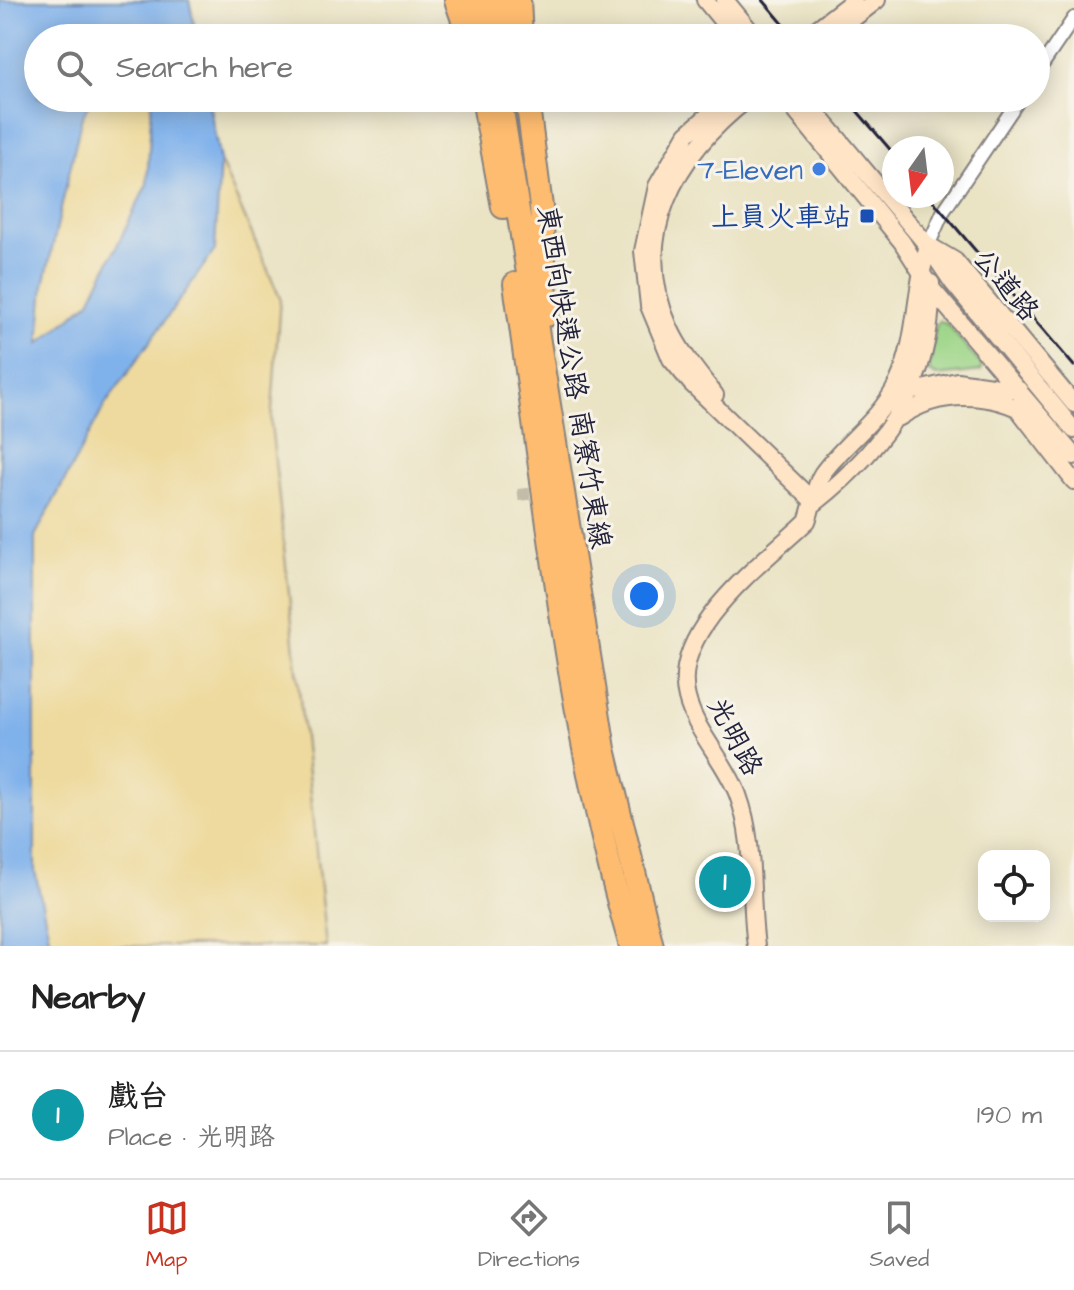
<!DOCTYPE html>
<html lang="en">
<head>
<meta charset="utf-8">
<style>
	:root { --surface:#fff; --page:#f2f2f2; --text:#222; --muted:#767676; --line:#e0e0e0; --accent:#c8321e }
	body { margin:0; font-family:"Architects Daughter","LXGW WenKai TC",sans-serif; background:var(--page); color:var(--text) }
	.controls { position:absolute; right:24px; bottom:24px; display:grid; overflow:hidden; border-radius:16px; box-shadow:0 4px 20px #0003 }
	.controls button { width:72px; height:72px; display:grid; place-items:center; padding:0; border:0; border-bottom:2px solid var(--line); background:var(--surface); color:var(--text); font:40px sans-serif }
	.compass { position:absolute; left:882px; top:136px; width:72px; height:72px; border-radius:50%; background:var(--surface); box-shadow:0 4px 20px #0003; rotate:194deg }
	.you { position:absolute; left:644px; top:596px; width:28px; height:28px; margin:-20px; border:6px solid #fff; border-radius:50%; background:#1a73e8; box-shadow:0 0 0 12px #1a73e833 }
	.badge { display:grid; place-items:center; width:52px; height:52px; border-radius:50%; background:var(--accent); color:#fff; font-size:26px; font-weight:700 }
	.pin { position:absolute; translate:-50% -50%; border:4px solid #fff; box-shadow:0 2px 8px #0006 }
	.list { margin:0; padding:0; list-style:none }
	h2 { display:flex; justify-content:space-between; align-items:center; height:104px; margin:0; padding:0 32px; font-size:34px }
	h2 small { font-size:26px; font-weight:400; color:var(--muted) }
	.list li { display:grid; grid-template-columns:52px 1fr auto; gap:24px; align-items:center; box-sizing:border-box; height:128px; padding:0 32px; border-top:2px solid var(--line) }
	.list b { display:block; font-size:30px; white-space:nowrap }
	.list p { margin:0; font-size:26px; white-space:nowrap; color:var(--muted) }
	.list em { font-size:26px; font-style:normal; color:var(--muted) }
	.icon { flex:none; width:44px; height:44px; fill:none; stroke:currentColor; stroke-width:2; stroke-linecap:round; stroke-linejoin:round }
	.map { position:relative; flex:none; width:1074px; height:946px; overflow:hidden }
	.search { position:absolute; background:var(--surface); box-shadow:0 4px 20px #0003; left:24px; right:24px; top:24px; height:88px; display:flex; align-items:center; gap:20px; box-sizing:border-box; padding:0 28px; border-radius:44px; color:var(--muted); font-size:30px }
	.sheet { height:232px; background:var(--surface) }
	nav { display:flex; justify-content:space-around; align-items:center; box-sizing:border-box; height:112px; border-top:2px solid var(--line); background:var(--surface); font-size:22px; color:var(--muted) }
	nav a { display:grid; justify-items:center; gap:4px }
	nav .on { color:var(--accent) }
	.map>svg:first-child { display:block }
	.green { fill:#9dd588; stroke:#607c62; stroke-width:2 }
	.sand { fill:#eeda9e; stroke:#887e6c; stroke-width:2 }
	.water { fill:#7fb1eb; stroke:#506a93; stroke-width:2 }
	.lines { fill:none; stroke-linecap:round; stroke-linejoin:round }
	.street-tunnel { stroke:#c2bca9; stroke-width:12; stroke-dasharray:12 6; stroke-linecap:butt }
	.street-casing { stroke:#868280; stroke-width:16 }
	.secondary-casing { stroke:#868280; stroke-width:20 }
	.highway-casing { stroke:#868280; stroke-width:26 }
	.street { stroke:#fff; stroke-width:12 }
	.secondary { stroke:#ffe4c6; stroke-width:16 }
	.highway { stroke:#febc70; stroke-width:22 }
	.rail { stroke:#22223b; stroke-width:3 }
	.shop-dot { fill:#3f7fe0; stroke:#f7f3e8; stroke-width:3 }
	.transit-dot { fill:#1a4fb4; stroke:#f7f3e8; stroke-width:3 }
	.labels { text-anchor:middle; stroke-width:6; stroke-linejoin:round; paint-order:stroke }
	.shop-label { font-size:28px; fill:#366cbe; stroke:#f7f3e8; text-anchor:end }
	.transit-label { font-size:28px; fill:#164399; stroke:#f7f3e8; text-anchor:end }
	.street-label { font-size:28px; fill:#22223b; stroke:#f7f3e8 }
</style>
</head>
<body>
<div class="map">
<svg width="1074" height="946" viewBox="0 0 1074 946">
	<rect width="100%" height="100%" fill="#f7f3e8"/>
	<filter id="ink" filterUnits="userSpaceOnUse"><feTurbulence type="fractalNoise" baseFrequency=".0125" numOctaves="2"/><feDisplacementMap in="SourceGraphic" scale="16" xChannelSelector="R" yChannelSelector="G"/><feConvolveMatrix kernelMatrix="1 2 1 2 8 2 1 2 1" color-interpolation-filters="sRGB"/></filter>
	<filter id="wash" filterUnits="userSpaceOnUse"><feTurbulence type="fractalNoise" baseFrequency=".006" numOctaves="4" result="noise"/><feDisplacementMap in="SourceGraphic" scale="32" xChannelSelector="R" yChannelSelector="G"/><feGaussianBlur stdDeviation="1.8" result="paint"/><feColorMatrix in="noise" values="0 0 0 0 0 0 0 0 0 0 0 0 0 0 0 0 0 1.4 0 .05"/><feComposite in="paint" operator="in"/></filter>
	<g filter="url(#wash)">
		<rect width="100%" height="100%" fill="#eae3c4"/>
		<path class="green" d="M940,321L947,324L982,366L981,371L937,376L929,372L936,326Z"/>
		<path class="sand" d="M0,0L38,38V98H206L220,161L280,298L271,423L326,946H0Z"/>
		<path class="water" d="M0,0H189L197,38H38V98H92L81,120L44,285L39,344L90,301L147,184L152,98H208L220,161L215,250L105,405L35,536V871L51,946H0Z"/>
	</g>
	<g filter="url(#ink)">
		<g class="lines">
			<path class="street-tunnel" d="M518,495L549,492"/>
			<g class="street-casing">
				<path id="street" d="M1036,74L1074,18
					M928,246L943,212L1020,98"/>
			</g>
			<g class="secondary-casing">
				<path id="secondary" d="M705,0L736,38
					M725,0L756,38
					M805,38L854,0
					M828,38L877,0
					M728,98L687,134L657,186L643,251L649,306L671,359L691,383L815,503
					M785,98L902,242L931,288L1074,456
					M804,98L928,246L953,283L1074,430
					M933,248L955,261L1074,404
					M909,392L957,381L1019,390
					M715,395C699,374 681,353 670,329C628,237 676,154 749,98
					M1019,410L1074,481
					M900,417C940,389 992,392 1033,416
					M815,503C888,445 934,379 931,283
					M756,946C749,896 756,844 738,795C726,762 696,733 687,698C669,630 762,564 807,521C813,507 814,486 822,474C844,443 880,420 897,384C918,341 914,291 928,246"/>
			</g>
			<g class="highway-casing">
				<path id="highway" d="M456,0L469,38
					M478,0L488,38
					M498,0L507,38
					M519,0L521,38
					M483,98L503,207
					M500,98L604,749L652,946
					M527,98L541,207L547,315
					M515,284C547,505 568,731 631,946"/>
			</g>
			<use href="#street" class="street"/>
			<use href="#secondary" class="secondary"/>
			<use href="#highway" class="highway"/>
			<path class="rail" d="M763,0L795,38
				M846,98L894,154
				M929,196L1074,366"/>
		</g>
	</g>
	<circle class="shop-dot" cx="819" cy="169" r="8"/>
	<rect class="transit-dot" x="859" y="208" width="16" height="16" rx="4"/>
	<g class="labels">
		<g class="shop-label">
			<text x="803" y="179">7-Eleven</text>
		</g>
		<g class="transit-label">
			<text x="851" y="226">上員火車站</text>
		</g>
		<g class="street-label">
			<text transform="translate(1007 284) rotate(50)" y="10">公道路</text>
			<text transform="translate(575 377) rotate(81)" y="10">東西向快速公路 南寮竹東線</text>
			<text transform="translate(736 736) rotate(62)" y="10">光明路</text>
		</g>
	</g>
</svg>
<div class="controls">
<button><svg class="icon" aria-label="locate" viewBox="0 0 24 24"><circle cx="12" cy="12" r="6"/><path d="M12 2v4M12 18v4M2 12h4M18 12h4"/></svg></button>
</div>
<svg class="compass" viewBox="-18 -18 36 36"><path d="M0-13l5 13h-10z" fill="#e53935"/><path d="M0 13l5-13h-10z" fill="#767676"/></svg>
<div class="you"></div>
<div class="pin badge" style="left:725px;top:882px;background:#0f9aa8">1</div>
<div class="search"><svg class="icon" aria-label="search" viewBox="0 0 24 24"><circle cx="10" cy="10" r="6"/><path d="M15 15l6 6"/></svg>Search here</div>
</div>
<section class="sheet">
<h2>Nearby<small></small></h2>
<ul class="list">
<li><span class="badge" style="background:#0f9aa8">1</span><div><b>戲台</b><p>Place · 光明路</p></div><em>190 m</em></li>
</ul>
</section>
<nav>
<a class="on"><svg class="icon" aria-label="map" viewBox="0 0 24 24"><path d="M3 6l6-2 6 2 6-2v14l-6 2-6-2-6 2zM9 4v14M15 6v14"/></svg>Map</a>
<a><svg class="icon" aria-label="directions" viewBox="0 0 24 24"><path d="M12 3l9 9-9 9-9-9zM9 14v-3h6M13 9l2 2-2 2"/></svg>Directions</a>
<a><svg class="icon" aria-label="saved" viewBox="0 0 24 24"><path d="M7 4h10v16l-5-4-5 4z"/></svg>Saved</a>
</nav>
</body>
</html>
